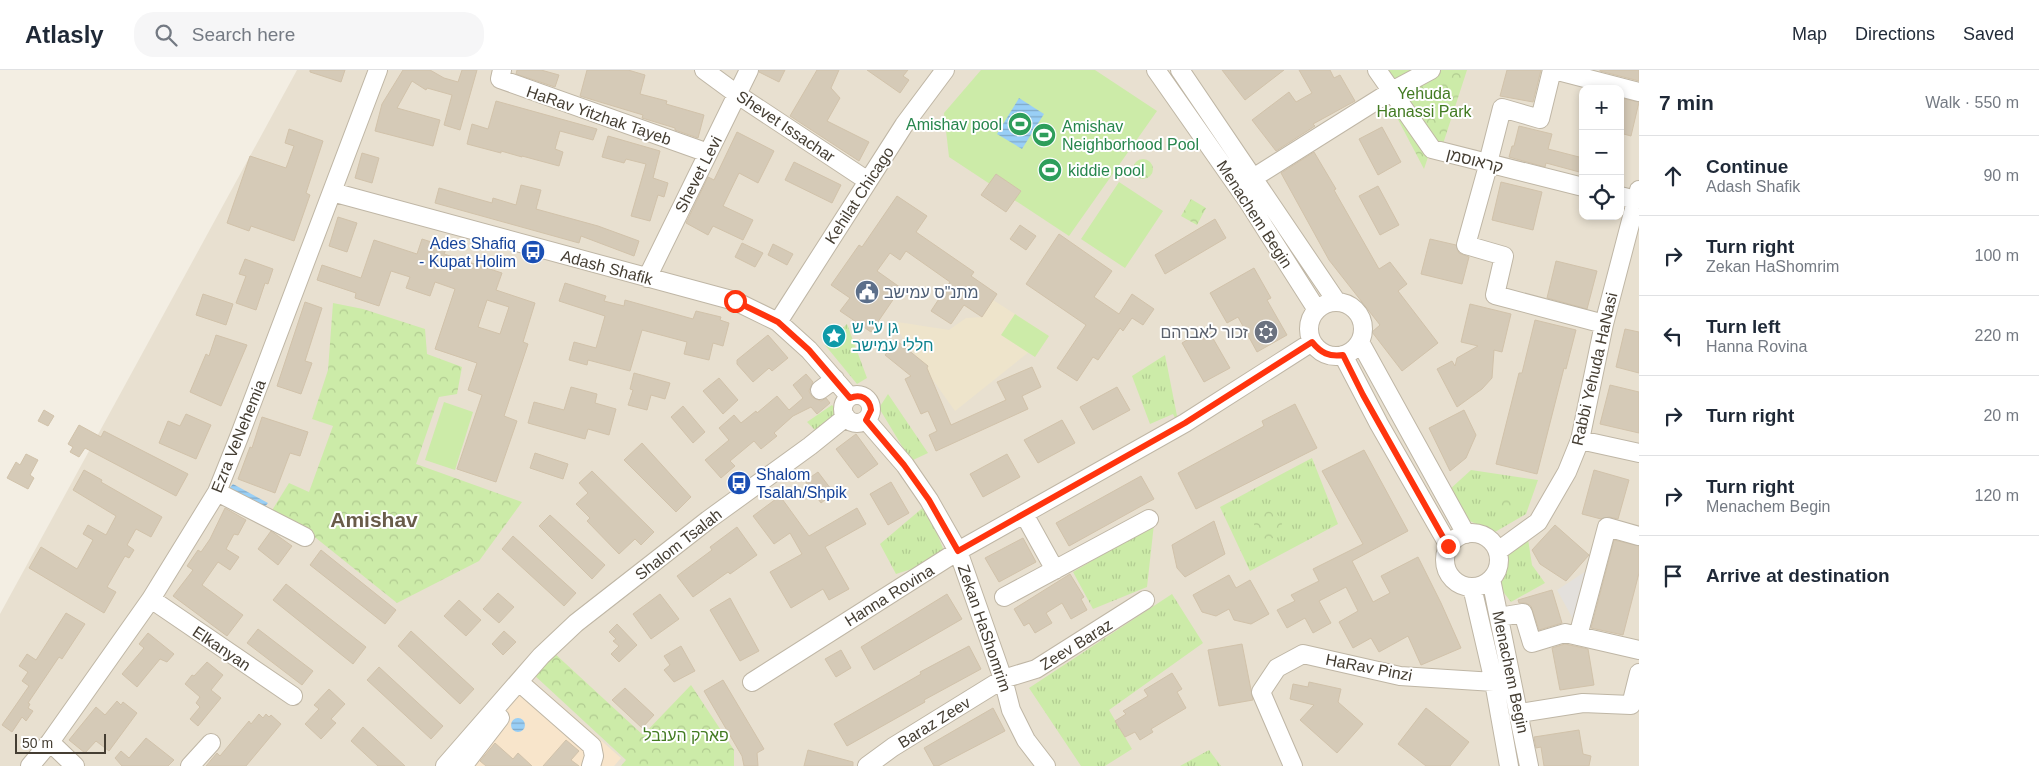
<!DOCTYPE html>
<html lang="en">
<head>
<meta charset="utf-8">
<style>
	:root { --surface:#fff; --page:#f6f6f7; --text:#1f2937; --muted:#747a83; --line:#e0e1e3 }
	body { margin:0; font-family:Helvetica,Heebo,sans-serif; background:var(--page); color:var(--text) }
	.controls { position:absolute; right:15px; top:15px; display:grid; overflow:hidden; border-radius:10px; box-shadow:0 2px 8px #0003 }
	.controls button { width:45px; height:45px; display:grid; place-items:center; padding:0; border:0; border-bottom:1px solid var(--line); background:var(--surface); color:var(--text); font:25px sans-serif }
	.scale { position:absolute; left:15px; bottom:12px; width:91px; box-sizing:border-box; padding-left:5px; border:2px solid #453e33; border-top:0; font-size:14px; line-height:18px; white-space:nowrap; color:#453e33; -webkit-text-stroke:4px #fff; paint-order:stroke }
	.stop { position:absolute; width:15px; height:15px; margin:-11px; border:4px solid #ff340e; border-radius:50%; background:#fff }
	.stop.end { background:#ff340e; border-color:#fff; box-shadow:0 1px 5px #0008 }
	.list { margin:0; padding:0; list-style:none }
	h2 { display:flex; justify-content:space-between; align-items:center; height:65px; margin:0; padding:0 20px; font-size:21px }
	h2 small { font-size:16px; font-weight:400; color:var(--muted) }
	.list li { display:grid; grid-template-columns:32px 1fr auto; gap:15px; align-items:center; box-sizing:border-box; height:80px; padding:0 20px; border-top:1px solid var(--line) }
	.list b { display:block; font-size:19px; white-space:nowrap }
	.list p { margin:0; font-size:16px; white-space:nowrap; color:var(--muted) }
	.list em { font-size:16px; font-style:normal; color:var(--muted) }
	.icon { flex:none; width:28px; height:28px; fill:none; stroke:currentColor; stroke-width:2; stroke-linecap:round; stroke-linejoin:round }
	.map { position:relative; flex:none; width:1639px; height:696px; overflow:hidden }
	header { display:flex; align-items:center; gap:30px; box-sizing:border-box; height:70px; padding:0 25px; background:var(--surface); border-bottom:1px solid var(--line) }
	header strong { font-size:24px }
	nav { display:flex; gap:28px; margin-inline-start:auto; font-size:18px }
	.search { width:350px; height:45px; background:var(--page); display:flex; align-items:center; gap:12px; box-sizing:border-box; padding:0 18px; border-radius:20px; color:var(--muted); font-size:19px }
	main { display:flex }
	aside { flex:1; background:var(--surface) }
	.map>svg:first-child { display:block }
	.residential { fill:#e8e0d0; fill-rule:evenodd }
	.commercial { fill:#f8e5cb }
	.education { fill:#eee4cb }
	.grass { fill:url(#grass-tufts) }
	.park { fill:url(#park-crowns) }
	.pitch { fill:#cceba8 }
	.parking { fill:#e3e0dc }
	.water { fill:url(#water-rules) }
	.building { fill:#d5cab7; stroke:#d1c2aa; fill-rule:evenodd }
	.lines { fill:none; stroke-linecap:round; stroke-linejoin:round }
	.minor-casing { stroke:#bfb6a5; stroke-width:20 }
	.minor { stroke:#fff; stroke-width:18 }
	.route { stroke:#ff340e; stroke-width:6 }
	.labels { text-anchor:middle; stroke-width:4; stroke-linejoin:round; paint-order:stroke }
	.park-label { font-size:16px; fill:#437b22; stroke:#fff }
	.street-label { font-size:16px; fill:#453e33; stroke:#fff }
	.leisure-label { font-size:16px; fill:#27864d; stroke:#fff; text-anchor:start }
	.transit-label { font-size:16px; fill:#164399; stroke:#fff; text-anchor:end }
	.service-label { font-size:16px; fill:#4e5e75; stroke:#fff; text-anchor:start }
	.culture-label { font-size:16px; fill:#0d838f; stroke:#fff; text-anchor:start }
	.worship-label { font-size:16px; fill:#5b616d; stroke:#fff; text-anchor:end }
	.district-label { font-size:21px; font-weight:bold; fill:#695c49; stroke:#fff }
</style>
</head>
<body>
<header>
<strong>Atlasly</strong>
<div class="search"><svg class="icon" aria-label="search" viewBox="0 0 24 24"><circle cx="10" cy="10" r="6"/><path d="M15 15l6 6"/></svg>Search here</div>
<nav><a>Map</a><a>Directions</a><a>Saved</a></nav>
</header>
<main>
<div class="map">
<svg width="1639" height="696" viewBox="0 0 1639 696">
	<defs>
		<pattern id="grass-tufts" width="24" height="20" patternUnits="userSpaceOnUse" patternTransform="scale(1.25)"><rect width="24" height="20" fill="#cceba8"/><path d="M3 7l-1-3M5 7V3M7 7l1-3M15 17l-1-3M17 17v-4M19 17l1-3" fill="none" stroke="#b1cb91"/></pattern>
		<pattern id="park-crowns" width="20" height="18" patternUnits="userSpaceOnUse" patternTransform="scale(1.25)"><rect width="20" height="18" fill="#cceba8"/><path d="M2 6a3 3 0 1 1 6 0M12 15a3 3 0 1 1 6 0" fill="none" stroke="#b1cb91"/></pattern>
		<pattern id="water-rules" width="6" height="5" patternUnits="userSpaceOnUse" patternTransform="scale(1.25)"><rect width="6" height="5" fill="#99cff6"/><path d="M0 2.5h6" fill="none" stroke="#7fa9c8"/></pattern>
	</defs>
	<rect width="100%" height="100%" fill="#f3eee3"/>
	<path class="residential" d="M297,0H1639V696H0V544ZM1583,19H1620V146H1583Z"/>
	<path class="commercial" d="M530,608L621,688L614,696H460Z"/>
	<path class="education" d="M993,230L1049,266L955,341L891,251L949,260L966,248L982,247Z"/>
	<path class="grass" d="M847,254L867,308L857,314L825,275Z
		M1165,285L1179,356L1173,344L1150,354L1132,306Z
		M888,324L928,383L911,391L879,338Z
		M832,335L845,349L821,366L807,352Z
		M1312,388L1338,454L1250,501L1220,437Z
		M1471,400L1538,410L1526,444L1495,462L1465,449L1449,420Z
		M926,435L944,481L949,487L896,504L880,474Z
		M1154,454L1147,517L1093,539L1073,502Z
		M1528,469L1532,495L1545,513L1511,532L1498,515L1504,486Z
		M1172,524L1203,573L1109,640L1132,679L1105,696H1081L1029,618Z
		M1209,680L1221,696H1180Z"/>
	<path class="park" d="M1372,0H1467L1442,77L1433,72L1424,99Z
		M1133 99a10 10 0 1 1 20 0a10 10 0 1 1-20 0Z
		M1191,129L1206,138L1197,155L1181,146Z
		M333,233L363,239L425,259L427,284L462,297L457,324L439,327L416,394L522,432L479,491L397,533L306,460L271,442L289,413L309,422L333,356L312,349L328,300Z
		M1494 433a11 11 0 1 1 22 0a11 11 0 1 1-22 0Z
		M1254 455a14 14 0 1 1 28 0a14 14 0 1 1-28 0Z
		M553,582L643,665L691,615L734,680V696H621L626,690L533,604Z"/>
	<path class="pitch" d="M981,0H1095L1157,41L1069,166L949,87L944,43Z
		M1119,112L1163,141L1125,198L1081,169Z
		M1015,244L1049,266L1035,287L1001,265Z
		M444,332L473,342L455,400L425,390Z"/>
	<path class="parking" d="M1600,492L1579,560L1557,520Z"/>
	<path class="water" d="M1019,28L1044,44L1022,79L997,64Z
		M1050,90L1060,96L1050,111L1040,104Z
		M233,414L268,433L262,440L226,422Z
		M511 655a7 7 0 1 1 14 0a7 7 0 1 1-14 0Z"/>
	<path class="building" d="M310,0H345L341,12L310,2Z
		M403,0H430L444,8L458,12L462,0H477L460,60L444,55L452,25L427,18L426,20L412,11L397,38L440,50L433,76L375,61L382,34Z
		M517,0H541L559,5L555,17L516,4Z
		M587,0H628L645,5L640,24L667,31L666,34L704,45L698,68L675,60V58L642,48L643,45L580,26Z
		M760,0H785L779,12L759,2Z
		M817,0H839L831,18L840,28L827,51L869,72L859,91L790,46Z
		M867,0H908L903,6L909,10L900,23Z
		M1222,0H1284L1245,30Z
		M1299,0H1330L1334,8L1340,5L1355,31L1313,54L1315,56L1276,81L1252,50L1289,22L1296,32L1312,23Z
		M1507,0H1541L1533,32L1500,26Z
		M1600,0H1639V11L1600,1Z
		M1620,28L1639,32L1631,66L1620,63Z
		M496,31L597,59L593,70L560,61L555,79L563,82L559,96L522,86V87L501,81V83L467,74L472,54L488,59Z
		M1519,56L1552,64L1548,79L1583,88V103L1546,93L1545,97L1509,87L1512,76H1514Z
		M1382,57L1401,92L1378,105L1359,69Z
		M289,59L323,71L306,123L310,125L294,171L251,156L249,161L227,153L250,86L286,98L294,76L285,73Z
		M737,62L774,81L758,113L739,103L723,136L753,150L743,170L713,156L708,165L686,153L708,107L714,110Z
		M608,66L660,81L653,108L668,113L664,127L658,125L650,151L631,146L646,94L626,89L624,93L602,87Z
		M1314,82L1336,119L1334,120L1379,199L1390,192L1407,214L1398,221L1438,273L1402,301L1372,262L1380,255L1329,190L1281,103Z
		M362,83L379,88L372,113L355,108Z
		M794,92L841,115L832,133L785,110Z
		M996,104L1021,121L1006,142L981,125Z
		M1501,112L1542,122L1533,160L1492,150Z
		M521,115L541,120L536,139L598,156L639,171L634,186L581,166L579,173L435,133L439,118L492,133L493,128L516,135Z
		M1378,116L1399,155L1380,165L1359,126Z
		M897,126L927,146L916,162L974,202L971,206L997,224L982,247L964,235L951,254L931,241L950,212L906,181L900,190L890,183L877,201L901,218L871,262L840,241L850,228L831,215L859,175L862,177Z
		M338,147L357,153L347,182L329,176Z
		M1215,149L1226,168L1165,204L1155,185Z
		M1020,155L1036,166L1026,180L1010,169Z
		M1059,164L1112,201L1094,227L1119,244L1132,224L1154,239L1143,255L1132,248L1123,261L1120,258L1098,290L1093,287L1077,311L1057,298L1086,255L1026,214Z
		M422,169L447,177L444,184L502,203L496,220L535,233L523,272L528,274L504,346L517,351L496,412L457,399L482,325L468,320L477,293L435,279L455,219L435,212L430,226L406,218L410,207L391,201L379,236L355,228L356,223L317,210L322,195L361,208L374,170L417,184ZM487,230L509,237L500,264L478,257Z
		M1430,169L1456,175L1459,183L1469,187L1462,214L1421,204Z
		M742,173L763,183L755,197L735,187Z
		M773,174L793,184L787,195L768,185Z
		M245,189L273,199L268,214L265,213L256,240L236,233L246,206L239,204Z
		M1556,191L1597,201L1587,239L1547,228Z
		M1254,198L1271,228L1267,230L1287,265L1257,282L1238,247L1227,253L1210,223Z
		M565,213L606,226L604,231L624,236L625,230L693,249L696,241L721,247L720,250L729,253L723,276L713,273L709,290L684,284L687,272L642,260L630,301L588,290L587,295L569,290L574,272L596,278L605,246L559,231Z
		M203,224L233,234L226,255L196,245Z
		M305,232L322,238L305,291L312,293L301,324L277,316Z
		M1470,234L1511,244L1502,282L1494,280L1492,308L1482,319L1457,337L1437,299L1452,291L1455,296L1457,288L1478,276L1461,272Z
		M1535,250L1576,260L1566,299L1564,298L1537,404L1496,394L1519,303H1522Z
		M1207,258L1230,298L1204,312L1182,273Z
		M1625,259L1639,262V303L1616,297Z
		M216,265L247,275L221,336L190,322L206,284L209,286Z
		M768,265L788,288L772,301L769,298L753,312L737,294V290Z
		M897,271L928,296L927,298L951,355L1006,330L997,312L1032,297L1041,317L1022,326L1028,339L936,381L929,365L937,361L928,341L921,344L905,309L911,306L885,285Z
		M634,303L670,313L665,329L651,325L647,340L628,335L633,320L630,319Z
		M806,304L813,312L809,321L812,327L821,331L826,328L830,333L817,344L811,337L793,346L774,363L777,366L761,379L754,371L730,391L735,396L721,408L705,390L729,370L719,358L734,345L741,353L756,341L757,343L777,326L789,340L803,328L793,315Z
		M719,308L738,330L723,344L703,321Z
		M1610,315L1639,322V363L1600,354Z
		M571,317L597,324L595,333L616,339L609,365L588,359L585,369L528,353L534,332L564,340Z
		M1117,317L1130,340L1093,360L1080,337Z
		M1295,334L1317,378L1196,439L1178,403L1264,356L1262,351Z
		M683,336L705,362L693,373L671,347Z
		M44,340L54,346L48,356L38,351Z
		M1464,340L1476,365L1466,388L1450,401L1429,358Z
		M186,344L211,355L196,389L159,373L168,351L180,356Z
		M262,347L308,362L300,386L290,383L275,423L238,409L250,377L252,378Z
		M1062,350L1075,373L1038,393L1024,370Z
		M79,355L101,367L104,361L188,404L176,426L85,378L79,387L70,382L73,377L68,374Z
		M856,364L878,394L858,408L836,379Z
		M642,373L691,427L676,442L624,390Z
		M1364,380L1408,461L1352,491L1373,532L1390,523L1381,506L1418,487L1441,533L1461,578L1421,595L1408,566L1379,582L1371,568L1353,578L1339,552L1358,541L1346,517L1319,531L1331,553L1313,563L1305,548L1287,558L1277,540L1295,531L1291,525L1319,511L1313,499L1363,474L1322,401Z
		M535,383L568,394L563,409L530,398Z
		M26,384L38,390L30,405L34,408L28,419L7,408L16,392L20,395Z
		M1007,384L1020,407L983,427L970,404Z
		M84,400L102,410L101,412L162,447L151,467L136,459L127,475L134,480L129,488L125,486L107,517L116,522L104,543L29,498L41,477L77,499L93,470L83,464L88,455L106,465L116,446L73,420Z
		M1594,400L1629,410L1618,449L1609,447L1601,449L1582,444Z
		M592,401L654,462L641,475L635,469L619,484L587,451L590,448L576,434L588,423L579,413Z
		M818,402L834,423L821,433L805,411Z
		M1141,406L1154,429L1069,476L1056,453Z
		M891,412L909,443L888,455L870,424Z
		M780,426L809,466L857,438L866,454L825,477L849,519L829,530L823,519L791,538L770,502L802,484L790,463L774,474L753,446Z
		M225,438L246,450L238,465L234,464L226,479L239,487L230,500L218,492L202,515L243,545L227,566L173,526L193,500L187,496L198,480L201,482L210,469Z
		M550,445L605,495L592,509L539,456Z
		M1214,451L1225,484L1185,507L1177,498L1172,475Z
		M1555,455L1589,485L1566,511L1540,494L1532,480Z
		M737,457L757,485L730,504L728,502L693,527L677,506L712,480L710,477Z
		M271,461L292,476L278,495L258,479Z
		M513,466L576,523L564,536L502,479Z
		M1023,468L1036,492L999,512L985,488Z
		M1614,470L1639,476V503L1623,565L1591,558Z
		M321,480L396,540L385,554L310,495Z
		M1070,504L1084,527L1081,529L1087,540L1071,549L1062,533L1046,543L1052,553L1035,563L1029,553L1024,556L1014,539Z
		M1229,505L1236,518L1250,510L1269,544L1251,554L1234,550L1229,539L1216,546L1202,542L1193,525Z
		M286,514L366,577L353,594L273,530Z
		M1552,520L1562,553L1539,560L1531,536L1526,533H1519L1518,530Z
		M498,523L514,537L499,553L483,539Z
		M660,524L679,549L651,569L633,544Z
		M947,524L962,549L874,600L861,577Z
		M730,528L759,581L740,591L710,540Z
		M459,530L481,550L466,566L444,546Z
		M66,543L85,554L62,589L59,587L28,633L30,634L28,638L33,641L26,651L22,647L12,662L2,655L29,616L22,611L28,602L19,596L27,584L36,590Z
		M617,554L637,575L619,592L611,584L619,576L613,571L616,569L609,562Z
		M258,559L313,601L302,615L247,573Z
		M411,561L474,619L460,634L398,576Z
		M504,561L516,572L503,585L492,574Z
		M148,563L174,584L167,592L160,589L137,617L122,604L144,578L139,574Z
		M1242,574L1253,630L1219,636L1208,580Z
		M1565,574L1588,579L1594,615L1560,620L1552,578Z
		M681,576L695,601L674,612L664,600L670,595L664,586Z
		M969,576L981,599L924,630L925,632L847,676L834,654L921,604L920,602Z
		M841,580L851,598L836,607L825,589Z
		M207,592L223,605L211,620L221,628L198,656L190,649L200,637L196,633L200,627L185,614L192,605L194,606Z
		M379,597L443,656L431,669L367,610Z
		M1172,603L1182,619L1177,622L1186,638L1151,659L1153,662L1140,670L1135,662L1125,667L1115,651L1126,644L1123,641L1148,626L1144,620Z
		M723,610L764,679L757,683L758,696H744L742,686L704,621Z
		M1309,612L1341,619L1338,632L1363,654L1337,683L1300,650L1314,635L1290,629L1293,614L1308,617Z
		M625,618L654,645L642,658L612,630Z
		M329,619L345,634L331,649L336,653L321,669L305,654L319,639L314,635Z
		M117,631L121,635L123,632L137,643L109,681L96,671L85,683L69,670L96,637L105,645Z
		M993,638L1005,661L938,696H934L924,678Z
		M1426,638L1469,672L1450,696H1426L1398,674Z
		M259,644L263,648L266,644L269,647L271,645L281,654L246,696H206L217,683L220,686L249,651L251,654Z
		M363,657L405,696H378L351,671Z
		M1579,660L1583,684L1591,686L1589,696H1544L1541,677L1536,678L1534,667Z
		M146,668L174,690L168,696H122L115,688L121,681L129,688Z
		M566,670L579,681L571,690L579,696H543Z
		M495,673L513,689L518,683L532,696H486L480,691Z
		M808,680L853,692V696H804Z"/>
	<g class="lines">
		<g class="minor-casing">
			<path id="minor" d="M502,0L500,9L708,83
				M704,0L738,25L868,111
				M1156,0L1247,130L1317,240
				M1180,0L1337,232
				M1377,0L1432,79L1583,117
				M1554,0L1639,22
				M1490,85L1502,38L1540,49L1552,0
				M1486,103L1466,175L1504,186L1495,225L1604,254
				M1253,108L1390,22L1431,0
				M332,122L735,231L778,252L809,280L850,327
				M1620,126L1636,130
				M647,208L749,0
				M1309 259a27 27 0 1 1 54 0a27 27 0 1 1-54 0Z
				M778,252L904,55L945,0
				M1360,272L1466,464
				M1343,285L1379,354L1449,476
				M820,320L835,309
				M843 339a14 14 0 1 1 28 0a14 14 0 1 1-28 0Z
				M866,350L905,395L929,430L958,481L1003,609L1011,640L1026,670L1046,696
				M1580,370L1639,383
				M217,422L305,467
				M1024,444L1055,500
				M1445 490a27 27 0 1 1 54 0a27 27 0 1 1-54 0Z
				M1498,481L1538,452L1567,402L1580,370L1604,254L1639,120
				M1491,509L1529,696
				M1472,517L1494,612L1509,696
				M1004,527L1149,449
				M151,529L293,626
				M1499,547L1523,543L1532,573L1565,563L1639,580
				M1578,566L1607,457L1639,466
				M519,612L592,676L594,686L591,696
				M752,612L958,481L1185,353L1312,272
				M1520,643L1583,633L1631,635L1639,603
				M50,672L75,696
				M30,696L50,672L151,529L217,422L239,367L378,0
				M190,696L211,673
				M445,696L541,586L576,553L708,450L810,376L846,347
				M463,696L500,648
				M867,696L893,677L1003,609L1036,599L1145,530
				M1293,696L1261,622L1277,598L1303,584L1400,606L1494,612"/>
		</g>
		<use href="#minor" class="minor"/>
	</g>
	<g class="lines">
		<path class="route" d="M735,231L778,252L809,280L850,328C861,323 870,329 871,340L866,350L904,395L929,430L958,481L1185,353L1312,272C1321,283 1329,287 1343,285L1363,325L1448,476"/>
	</g>
	<defs>
		<g id="stadium-disc" transform="scale(1.25)"><circle r="9.5" fill="#2e9e5b" stroke="#fff"/><path d="M0-5a6.5 5 0 1 0 0 10a6.5 5 0 1 0 0-10ZM-3.5-1.8h7v3.6h-7Z" fill="#fff"/></g>
		<g id="bus-disc" transform="scale(1.25)"><circle r="9.5" fill="#1a4fb4" stroke="#fff"/><path d="M-5-6H5V4H4V6H2V4H-2V6H-4V4H-5ZM-3.5-4V0h7V-4ZM-3.5 1.2v1.5H-2V1.2ZM2 1.2v1.5H3.5V1.2Z" fill="#fff"/></g>
		<g id="civic-disc" transform="scale(1.25)"><circle r="9.5" fill="#5c6f8a" stroke="#fff"/><path d="M-.6-6.5H3V-4.5H.6V-3L4-1V1h2V6H-6V1h2V-1L-.6-3ZM-1.2 2.5V6h2.4V2.5Z" fill="#fff"/></g>
		<g id="synagogue-disc" transform="scale(1.25)"><circle r="9.5" fill="#6b7280" stroke="#fff"/><path d="M0-6.5L5.6 3.2H-5.6ZM0 6.5L5.6-3.2H-5.6Z" fill="#fff"/></g>
		<g id="sight-disc" transform="scale(1.25)"><circle r="9.5" fill="#0f9aa8" stroke="#fff"/><path d="M0-6L1.8-2.2L6-1.7L2.9 1.2L3.7 5.4L0 3.3L-3.7 5.4L-2.9 1.2L-6-1.7L-1.8-2.2Z" fill="#fff"/></g>
	</defs>
	<g fill-rule="evenodd">
		<use href="#stadium-disc" x="1020" y="54"/>
		<use href="#stadium-disc" x="1044" y="65"/>
		<use href="#stadium-disc" x="1050" y="100"/>
		<use href="#bus-disc" x="533" y="182"/>
		<use href="#civic-disc" x="867" y="222"/>
		<use href="#synagogue-disc" x="1266" y="262"/>
		<use href="#sight-disc" x="834" y="266"/>
		<use href="#bus-disc" x="739" y="413"/>
	</g>
	<g class="labels">
		<g class="park-label">
			<text x="1424" y="29">Yehuda<tspan x="1424" dy="18">Hanassi Park</tspan></text>
			<text x="686" y="671">פארק הענבל</text>
		</g>
		<g class="street-label">
			<text transform="translate(599 45) rotate(19)" y="6">HaRav Yitzhak Tayeb</text>
			<text transform="translate(786 56) rotate(34)" y="6">Shevet Issachar</text>
			<text transform="translate(1475 90) rotate(14)" y="6">קראוסמן</text>
			<text transform="translate(698 104) rotate(-63)" y="6">Shevet Levi</text>
			<text transform="translate(859 125) rotate(-57)" y="6">Kehilat Chicago</text>
			<text transform="translate(1255 144) rotate(57)" y="6">Menachem Begin</text>
			<text transform="translate(607 197) rotate(15)" y="6">Adash Shafik</text>
			<text transform="translate(1594 299) rotate(-77)" y="6">Rabbi Yehuda HaNasi</text>
			<text transform="translate(238 366) rotate(-68)" y="6">Ezra VeNehemia</text>
			<text transform="translate(678 474) rotate(-38)" y="6">Shalom Tsalah</text>
			<text transform="translate(889 525) rotate(-32)" y="6">Hanna Rovina</text>
			<text transform="translate(985 558) rotate(71)" y="6">Zekan HaShomrim</text>
			<text transform="translate(1076 574) rotate(-32)" y="6">Zeev Baraz</text>
			<text transform="translate(222 578) rotate(34)" y="6">Elkanyan</text>
			<text transform="translate(1369 597) rotate(11)" y="6">HaRav Pinzi</text>
			<text transform="translate(1511 602) rotate(78)" y="6">Menachem Begin</text>
			<text transform="translate(934 652) rotate(-32)" y="6">Baraz Zeev</text>
		</g>
		<g class="leisure-label">
			<text x="1002" y="60" text-anchor="end">Amishav pool</text>
			<text x="1062" y="62">Amishav<tspan x="1062" dy="18">Neighborhood Pool</tspan></text>
			<text x="1068" y="106">kiddie pool</text>
		</g>
		<g class="transit-label">
			<text x="516" y="179">Ades Shafiq<tspan x="516" dy="18">- Kupat Holim</tspan></text>
			<text x="756" y="410" text-anchor="start">Shalom<tspan x="756" dy="18">Tsalah/Shpik</tspan></text>
		</g>
		<g class="service-label">
			<text x="884" y="228">מתנ"ס עמישב</text>
		</g>
		<g class="culture-label">
			<text x="852" y="263">גן ע" ש<tspan x="852" dy="18">חללי עמישב</tspan></text>
		</g>
		<g class="worship-label">
			<text x="1248" y="268">זכור לאברהם</text>
		</g>
		<g class="district-label">
			<text x="374" y="457">Amishav</text>
		</g>
	</g>
</svg>
<div class="controls">
<button>+</button>
<button>−</button>
<button><svg class="icon" aria-label="locate" viewBox="0 0 24 24"><circle cx="12" cy="12" r="6"/><path d="M12 2v4M12 18v4M2 12h4M18 12h4"/></svg></button>
</div>
<div class="scale">50 m</div>
<div class="stop" style="left:735px;top:231px"></div>
<div class="stop end" style="left:1448px;top:476px"></div>
</div>
<aside>
<h2>7 min<small>Walk · 550 m</small></h2>
<ul class="list">
<li><svg class="icon" aria-label="ahead" viewBox="0 0 24 24"><path d="M12 20V5M6 11l6-6 6 6"/></svg><div><b>Continue</b><p>Adash Shafik</p></div><em>90 m</em></li>
<li><svg class="icon" aria-label="right" viewBox="0 0 24 24"><path d="M7 20v-9h11M14 6l5 5-5 5"/></svg><div><b>Turn right</b><p>Zekan HaShomrim</p></div><em>100 m</em></li>
<li><svg class="icon" aria-label="left" viewBox="0 0 24 24"><path d="M17 20v-9H6M10 6l-5 5 5 5"/></svg><div><b>Turn left</b><p>Hanna Rovina</p></div><em>220 m</em></li>
<li><svg class="icon" aria-label="right" viewBox="0 0 24 24"><path d="M7 20v-9h11M14 6l5 5-5 5"/></svg><div><b>Turn right</b></div><em>20 m</em></li>
<li><svg class="icon" aria-label="right" viewBox="0 0 24 24"><path d="M7 20v-9h11M14 6l5 5-5 5"/></svg><div><b>Turn right</b><p>Menachem Begin</p></div><em>120 m</em></li>
<li><svg class="icon" aria-label="arrive" viewBox="0 0 24 24"><path d="M6 21V4h12l-3 4 3 4H6"/></svg><div><b>Arrive at destination</b></div></li>
</ul>
</aside>
</main>
</body>
</html>
